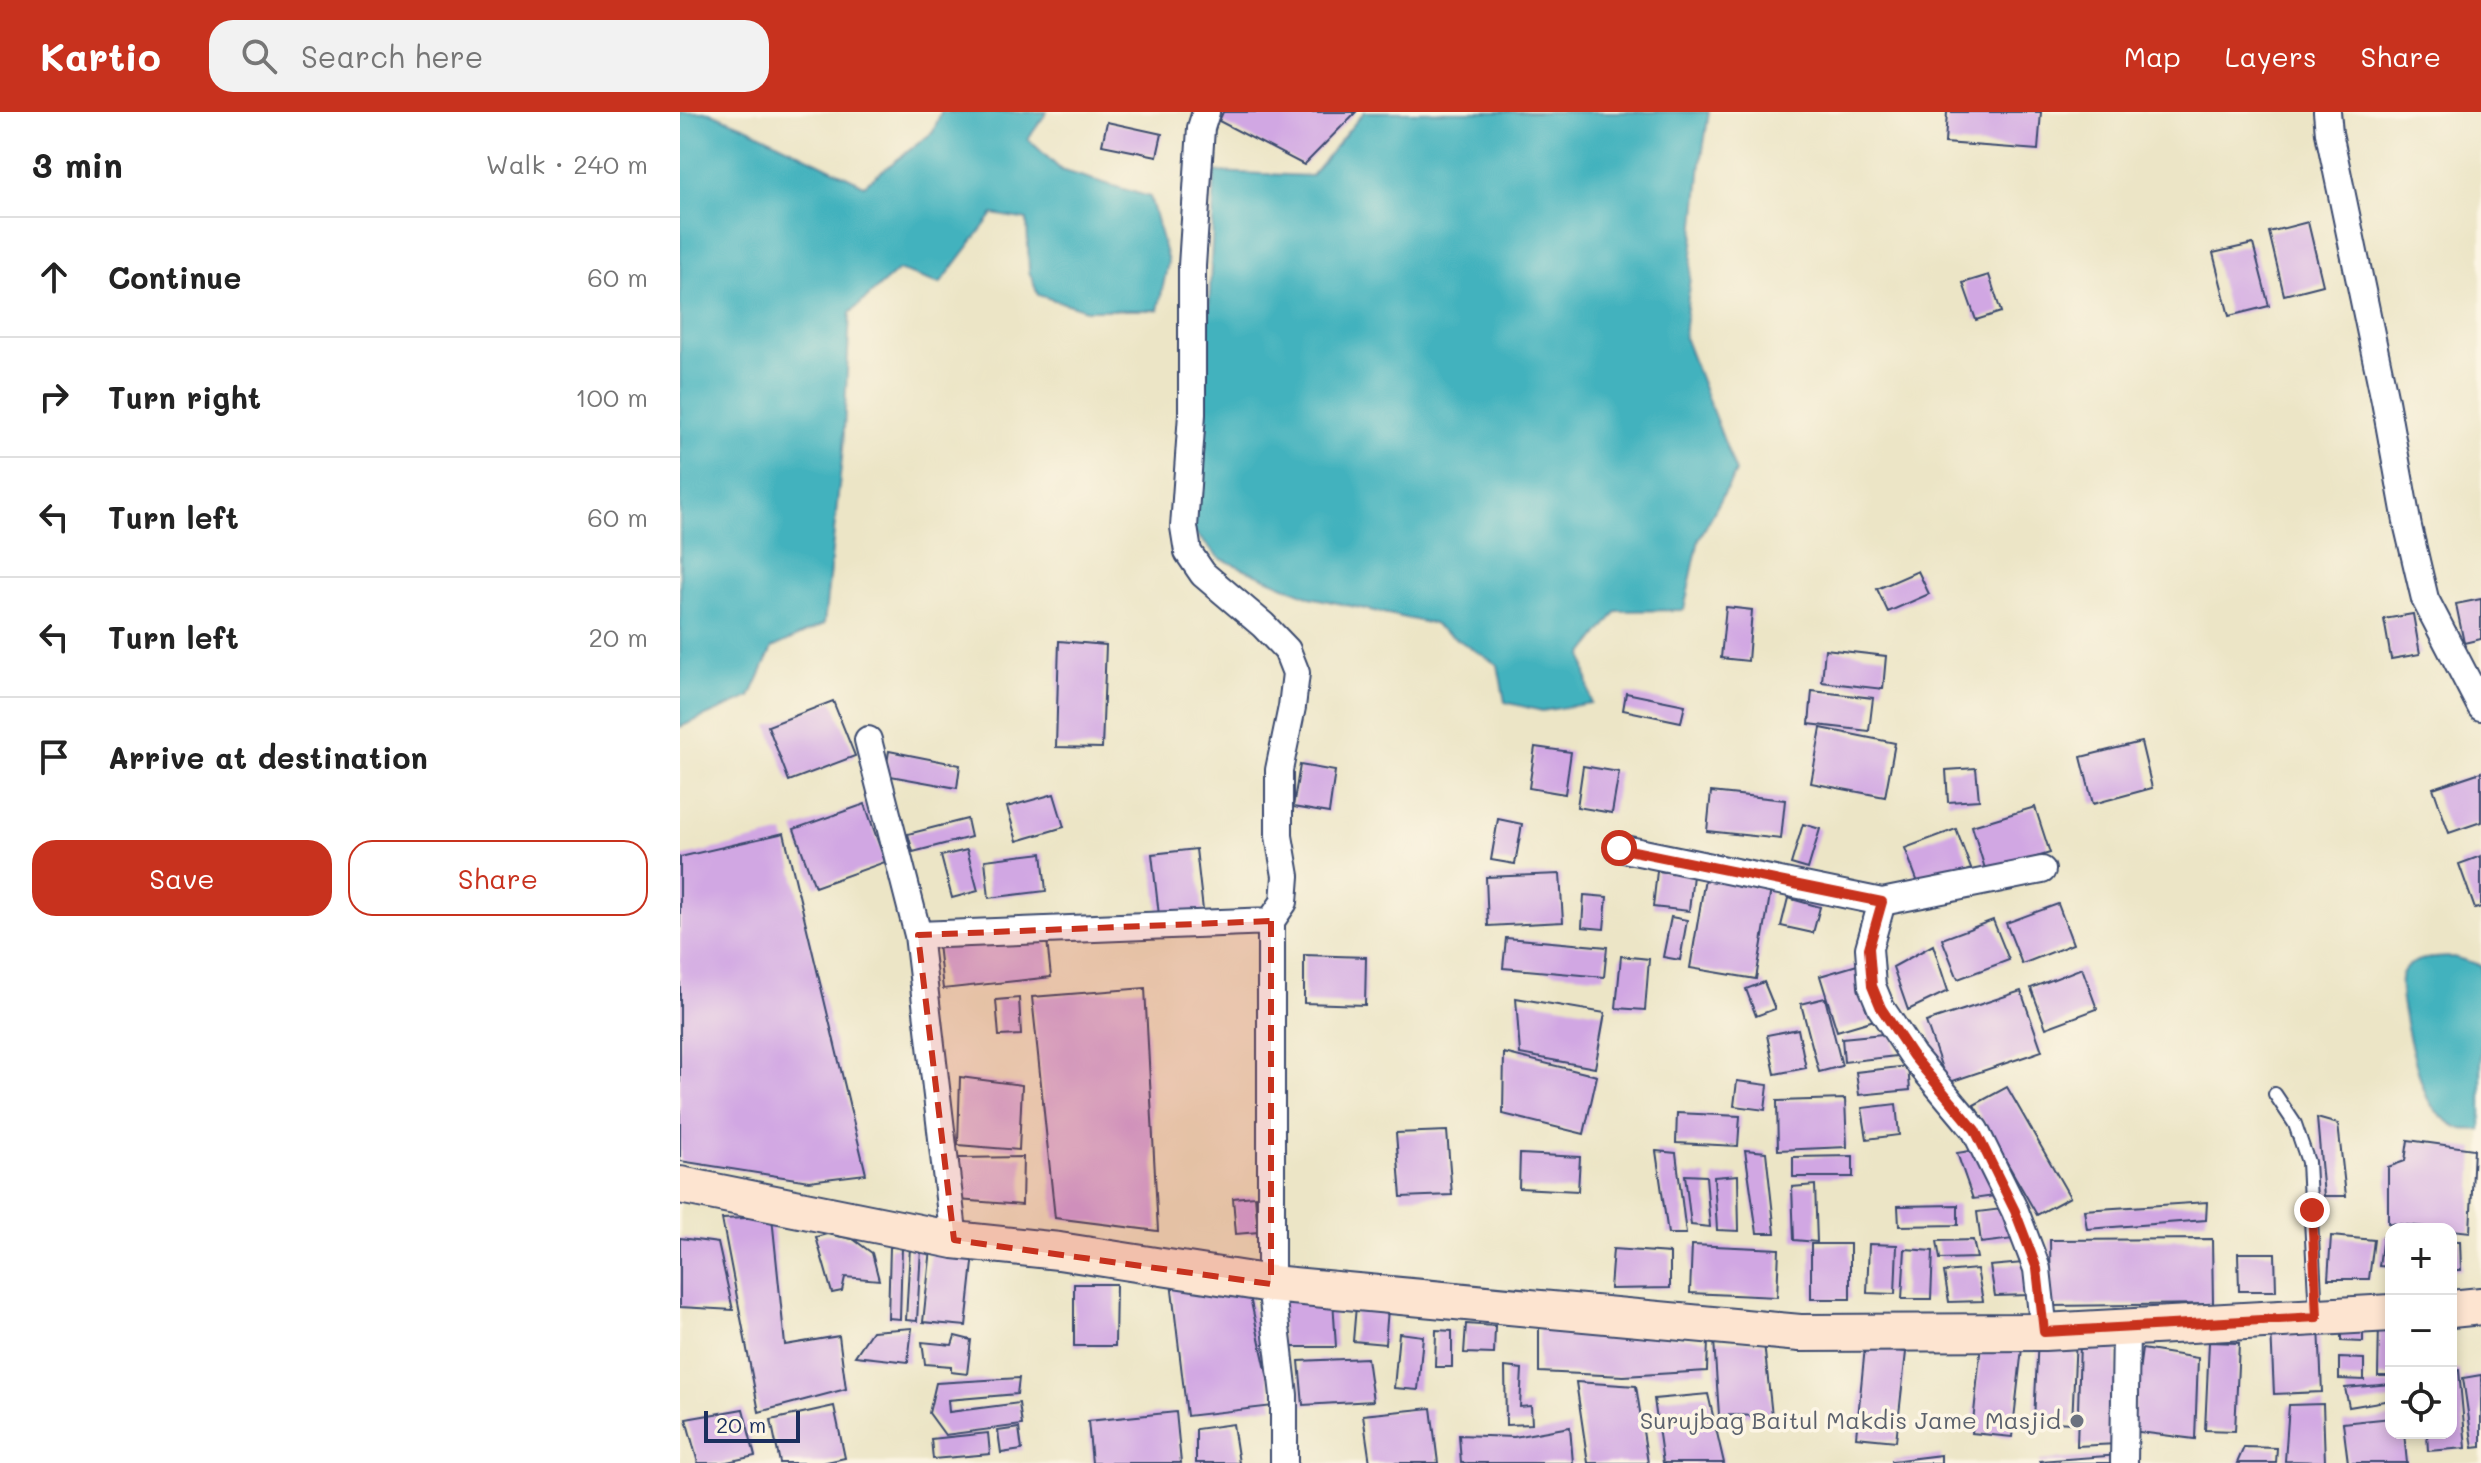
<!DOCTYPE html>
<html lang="en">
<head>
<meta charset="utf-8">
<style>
	:root { --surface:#fff; --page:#f2f2f2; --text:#222; --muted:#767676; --line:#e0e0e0; --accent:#c8321e }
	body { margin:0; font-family:Mali,sans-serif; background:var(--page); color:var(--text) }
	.controls { position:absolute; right:24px; bottom:24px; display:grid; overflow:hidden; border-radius:16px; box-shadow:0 4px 12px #0003 }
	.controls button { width:72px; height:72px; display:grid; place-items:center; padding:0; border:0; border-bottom:2px solid var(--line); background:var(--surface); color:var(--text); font:40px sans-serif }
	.scale { position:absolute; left:24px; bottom:20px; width:96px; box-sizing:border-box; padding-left:8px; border:4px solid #1b2f5e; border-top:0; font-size:22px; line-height:28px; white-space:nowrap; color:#1b2f5e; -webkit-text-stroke:6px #fcf5e5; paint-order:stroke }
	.stop { position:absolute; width:24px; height:24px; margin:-18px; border:6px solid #c8321e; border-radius:50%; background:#fff }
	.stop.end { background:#c8321e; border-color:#fff; box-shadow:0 2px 8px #0008 }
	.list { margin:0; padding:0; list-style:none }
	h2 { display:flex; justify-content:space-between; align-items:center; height:104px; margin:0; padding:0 32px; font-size:34px }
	h2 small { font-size:26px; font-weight:400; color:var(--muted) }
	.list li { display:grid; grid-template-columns:52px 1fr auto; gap:24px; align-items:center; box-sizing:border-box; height:120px; padding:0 32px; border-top:2px solid var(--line) }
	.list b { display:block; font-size:30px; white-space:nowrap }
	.list em { font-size:26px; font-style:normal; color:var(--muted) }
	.actions { display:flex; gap:16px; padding:24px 32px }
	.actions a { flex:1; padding:18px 0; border:2px solid var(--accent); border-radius:24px; text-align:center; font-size:28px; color:var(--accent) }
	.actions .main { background:var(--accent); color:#fff }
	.icon { flex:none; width:44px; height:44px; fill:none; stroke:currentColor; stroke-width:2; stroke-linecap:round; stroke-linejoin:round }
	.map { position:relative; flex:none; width:1801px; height:1351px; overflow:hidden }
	header { display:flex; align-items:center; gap:48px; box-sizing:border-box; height:112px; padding:0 40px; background:var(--accent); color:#fff }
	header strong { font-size:38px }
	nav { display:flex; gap:44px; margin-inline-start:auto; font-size:28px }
	.search { width:560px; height:72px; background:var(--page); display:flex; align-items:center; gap:20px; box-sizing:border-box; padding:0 28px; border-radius:24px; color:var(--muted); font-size:30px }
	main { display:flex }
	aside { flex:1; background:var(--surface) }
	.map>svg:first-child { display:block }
	.water { fill:#43b2be; stroke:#2f708e; stroke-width:2 }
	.building { fill:#d1a7e3 }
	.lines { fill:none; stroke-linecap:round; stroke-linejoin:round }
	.lane-casing { stroke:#3a4a6e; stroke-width:16 }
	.street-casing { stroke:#3a4a6e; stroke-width:30 }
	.secondary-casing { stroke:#3a4a6e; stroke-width:40 }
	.lane { stroke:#fff; stroke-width:12 }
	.street { stroke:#fff; stroke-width:26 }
	.secondary { stroke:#fde4d0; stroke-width:36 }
	.route { stroke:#c8321e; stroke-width:10 }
	.marked { fill:#c8321e; fill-opacity:0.2; stroke:#c8321e; stroke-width:6; stroke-dasharray:16 10; stroke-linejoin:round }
	.worship-dot { fill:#6b7280; stroke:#fcf5e5; stroke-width:3 }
	.labels { text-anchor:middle; stroke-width:7; stroke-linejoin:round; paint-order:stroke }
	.worship-label { font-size:24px; fill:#5b616d; stroke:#fcf5e5; text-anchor:end }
</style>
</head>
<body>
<header>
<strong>Kartio</strong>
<div class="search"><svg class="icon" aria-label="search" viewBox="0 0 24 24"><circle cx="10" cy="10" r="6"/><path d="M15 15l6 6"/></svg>Search here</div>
<nav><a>Map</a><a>Layers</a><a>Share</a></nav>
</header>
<main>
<aside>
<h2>3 min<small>Walk · 240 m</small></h2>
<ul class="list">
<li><svg class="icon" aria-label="ahead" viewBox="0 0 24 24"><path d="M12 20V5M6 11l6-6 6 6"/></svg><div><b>Continue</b></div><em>60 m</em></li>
<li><svg class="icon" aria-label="right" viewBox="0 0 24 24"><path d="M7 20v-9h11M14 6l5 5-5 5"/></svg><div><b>Turn right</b></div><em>100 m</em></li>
<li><svg class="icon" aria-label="left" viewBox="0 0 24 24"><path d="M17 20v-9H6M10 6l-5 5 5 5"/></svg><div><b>Turn left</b></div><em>60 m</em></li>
<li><svg class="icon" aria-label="left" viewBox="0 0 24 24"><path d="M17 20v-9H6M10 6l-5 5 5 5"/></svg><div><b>Turn left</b></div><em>20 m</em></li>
<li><svg class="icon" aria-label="arrive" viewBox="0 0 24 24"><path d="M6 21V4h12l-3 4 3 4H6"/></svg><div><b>Arrive at destination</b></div></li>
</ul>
<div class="actions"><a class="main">Save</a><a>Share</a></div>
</aside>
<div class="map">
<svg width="1801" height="1351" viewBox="0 0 1801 1351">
	<rect width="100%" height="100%" fill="#fcf5e5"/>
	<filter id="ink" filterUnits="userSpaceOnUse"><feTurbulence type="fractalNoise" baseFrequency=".0125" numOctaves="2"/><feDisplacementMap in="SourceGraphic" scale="16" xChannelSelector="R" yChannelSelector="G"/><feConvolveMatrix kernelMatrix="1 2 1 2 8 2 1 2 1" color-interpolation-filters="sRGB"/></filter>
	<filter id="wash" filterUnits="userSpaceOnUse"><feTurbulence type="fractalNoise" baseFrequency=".006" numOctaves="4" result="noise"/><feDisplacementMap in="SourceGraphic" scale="32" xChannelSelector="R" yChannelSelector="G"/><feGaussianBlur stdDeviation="1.8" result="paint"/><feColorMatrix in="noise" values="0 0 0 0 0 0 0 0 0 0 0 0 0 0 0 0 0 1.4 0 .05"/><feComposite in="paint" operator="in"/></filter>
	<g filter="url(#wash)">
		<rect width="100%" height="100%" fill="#ece5c6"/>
		<path class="water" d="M0,0H29L68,16L184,73L253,20L261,0H367L348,27L381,58L470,85L488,150L478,198H406L358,183L349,159L347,108L313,102L260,172L218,158L170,201L163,337L144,512L92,536L70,585L0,615Z
			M684,0H1029L1021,51L1004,225L1056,360L1019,427L1004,498L937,499L903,543L911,591L862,599L825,590L818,553L753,512L630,485L539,446L510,416L526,271L535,60L631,64Z
			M1773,845L1801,853V1018C1795,1017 1788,1018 1782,1017C1770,1013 1755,1000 1749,989C1739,972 1715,879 1722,862C1730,844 1758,846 1773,845Z"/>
		<g id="blocks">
			<path class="building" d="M543,0H676L624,53L539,9Z
				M1267,0H1361L1358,38L1265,31Z
				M427,10L482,22L477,44L422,33Z
				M1628,110L1643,173L1604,183L1589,120Z
				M1573,132L1589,194L1549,204L1533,141Z
				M1309,163L1321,200L1296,208L1283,171Z
				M1238,459L1249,482L1208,500L1197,477Z
				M1801,487V527L1784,531L1776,492Z
				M1046,495L1072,498L1068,549L1041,546Z
				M1733,502L1740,542L1711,547L1704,507Z
				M379,529L426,533L422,636L376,635Z
				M1145,537L1206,544L1203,577L1142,570Z
				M1132,579L1193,586L1189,619L1129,612Z
				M946,581L1005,593L1001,610L943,598Z
				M153,589L175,644L109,669L88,614Z
				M1141,616L1215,631L1205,685L1131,671Z
				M1461,630L1472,676L1413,692L1401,645Z
				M855,635L891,640L885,682L849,676Z
				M209,639L280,653L277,676L205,663Z
				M620,653L655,659L649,701L613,695Z
				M903,654L939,660L932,701L897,695Z
				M1296,656L1299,688L1268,690L1266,658Z
				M1801,660V710L1769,721L1753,676Z
				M1031,680L1105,688L1101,727L1027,719Z
				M374,682L384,715L337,729L327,695Z
				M185,692L205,750L135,775L114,717Z
				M1355,695L1370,741L1306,760L1292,714Z
				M287,707L291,725L233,740L228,722Z
				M818,707L842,712L835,752L811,748Z
				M1123,712L1140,717L1128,757L1111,752Z
				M1276,717L1291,757L1240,776L1225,736Z
				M104,721L186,1062L129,1069L0,1049V745Z
				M516,737L524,807L480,812L472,742Z
				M287,738L298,779L272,786L261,744Z
				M362,741L366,779L309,786L305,748Z
				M1801,744V795L1795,797L1779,752Z
				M977,759L1013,763L1009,799L973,795Z
				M880,762L883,810L808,814L806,765Z
				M1025,766L1091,777L1076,867L1010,856Z
				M904,783L927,785L924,817L902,815Z
				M1108,786L1140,795L1133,821L1101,814Z
				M1378,792L1393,832L1342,852L1326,811Z
				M991,805L1007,808L1000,848L983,845Z
				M1313,808L1329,848L1278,867L1262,827Z
				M366,819L371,865L263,877L258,832Z
				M826,826L927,835L924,865L823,856Z
				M1253,833L1268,879L1228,898L1213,855Z
				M624,843L686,845L685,893L624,891Z
				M941,844L969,847L965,898L936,896Z
				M1184,851L1201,906L1157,919L1140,864Z
				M1402,856L1417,897L1366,916L1351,876Z
				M1084,870L1095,897L1076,904L1066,877Z
				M465,876L478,1119L375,1106L352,885Z
				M1341,879L1362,939L1267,971L1246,910Z
				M339,886L341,923L319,924L316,888Z
				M836,886L925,901L915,956L840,942Z
				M1145,886L1162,954L1139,960L1121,892Z
				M1118,917L1126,956L1095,962L1087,923Z
				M1213,921L1216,944L1164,950L1162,926Z
				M824,941L917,964L904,1022L823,1002Z
				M1228,954L1230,978L1179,983L1176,960Z
				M280,965L342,973L339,1038L278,1033Z
				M1057,969L1088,973L1085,998L1054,994Z
				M1327,975L1390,1085L1357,1103L1294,993Z
				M1165,987L1167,1035L1098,1038L1097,989Z
				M1216,992L1219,1023L1187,1027L1182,996Z
				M997,1001L1060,1004L1058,1034L996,1031Z
				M1637,1006L1658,1012L1666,1084H1644Z
				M767,1019L772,1083L721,1085L716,1021Z
				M1728,1028L1794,1037L1790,1120L1708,1111V1055L1725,1049Z
				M1302,1037L1322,1083L1293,1087L1277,1041Z
				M1065,1038L1086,1040L1095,1121H1077Z
				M976,1039L996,1041L1006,1122H988Z
				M840,1042L900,1045L898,1079L839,1076Z
				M1173,1044V1065H1113V1045Z
				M343,1045L342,1093L278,1088L279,1046Z
				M1005,1063L1026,1064L1030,1115L1011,1113Z
				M1058,1063L1059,1119L1037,1118L1034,1065Z
				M1135,1073L1137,1130L1114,1128L1112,1075Z
				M575,1084L578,1120L556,1122L553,1086Z
				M1527,1090L1526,1108L1407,1117L1404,1098Z
				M1278,1093V1113L1219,1114L1218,1094Z
				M1330,1096L1334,1127L1301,1131L1297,1100Z
				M92,1105L105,1233L159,1224L166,1277L79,1300L42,1107Z
				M147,1122L173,1127L192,1141L199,1168L165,1165L162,1179L152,1181L136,1125Z
				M1651,1124L1694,1128L1689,1167H1648Z
				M1703,1124H1711V1155L1699,1154Z
				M0,1126L38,1131L53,1198L0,1195Z
				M1532,1127L1533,1192L1371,1194L1370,1128Z
				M1293,1128L1297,1146L1260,1147L1257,1129Z
				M1771,1129H1780L1781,1158H1771Z
				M1131,1132H1170V1187H1131Z
				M1189,1132L1217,1133L1215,1182L1187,1181Z
				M1012,1133L1099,1137L1097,1185L1010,1181Z
				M210,1135H222L220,1207L208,1206Z
				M230,1135L241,1136L237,1209L226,1208Z
				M251,1137L294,1142L286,1214L243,1210Z
				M933,1137L990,1141V1176L930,1177Z
				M1225,1137L1253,1139L1251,1187H1222Z
				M1558,1141H1595L1596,1179H1559Z
				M1343,1151L1349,1183L1315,1184L1310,1154Z
				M1297,1157L1303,1189L1269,1190L1264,1160Z
				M491,1170L569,1181L594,1294L507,1304Z
				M394,1172H436L435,1234H394Z
				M600,1188H653L656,1235H603Z
				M676,1194L708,1197L705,1232L673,1229Z
				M1661,1206L1683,1207V1230L1661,1229Z
				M1699,1210H1711V1264H1698Z
				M786,1212L815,1214L814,1242L784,1241Z
				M859,1213L1028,1228L1027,1259L944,1264L859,1260Z
				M1639,1214L1642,1280L1594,1282L1591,1216Z
				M232,1216L228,1250L175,1244L192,1219Z
				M756,1218L772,1219V1255H755Z
				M1437,1220V1332L1397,1334L1400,1230Z
				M719,1221L743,1224L738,1278L714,1276Z
				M275,1224L291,1228L287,1262L271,1260V1254L245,1252L242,1230L272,1233Z
				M1358,1224L1396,1226L1392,1311L1354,1309Z
				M1034,1228L1084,1231L1092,1304L1039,1303Z
				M1529,1230L1559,1231L1555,1319L1525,1318Z
				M1301,1232L1342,1236L1332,1325L1292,1321Z
				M1185,1235L1226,1240L1216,1329L1176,1325Z
				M1462,1237L1518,1246L1515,1327L1451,1319Z
				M687,1246L693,1289L623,1293L619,1249Z
				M1659,1246L1684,1247V1268L1659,1267Z
				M825,1255L842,1257L840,1295L851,1294L852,1312L826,1313Z
				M1779,1258L1786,1336L1748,1339L1747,1321H1771V1259Z
				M1801,1263V1335L1793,1336L1783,1266Z
				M339,1266L337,1282L268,1288L269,1300L339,1291L342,1313L265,1323L249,1301L256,1271Z
				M896,1270L956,1274L968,1351H908Z
				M1711,1272V1288L1669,1295L1665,1276Z
				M1028,1282L1044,1351H983L974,1287Z
				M1643,1292L1645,1350L1605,1349L1609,1293Z
				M154,1294L165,1346L142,1351H100L91,1308Z
				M751,1296L758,1351H690L683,1303Z
				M63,1297L75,1344L42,1351H18L6,1307Z
				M496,1300L501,1351H412L408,1309Z
				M1711,1306V1321H1724L1727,1351H1668L1663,1311Z
				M553,1312L559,1351H516V1317Z
				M890,1315L893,1351H781L779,1323L834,1325Z
				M339,1316L342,1338L321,1341L318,1319Z
				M308,1321L310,1342L253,1347L251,1327Z
				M1564,1335L1597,1336L1596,1351H1557Z
				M1261,1343V1351H1212V1349Z
				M1440,1343L1441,1351H1360V1349Z"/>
		</g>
	</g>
	<g filter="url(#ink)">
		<use href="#blocks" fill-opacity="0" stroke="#3a4a6e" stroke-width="2"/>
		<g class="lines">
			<g class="lane-casing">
				<path id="lane" d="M1595,982L1615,1012L1628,1050L1636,1202"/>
			</g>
			<g class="street-casing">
				<path id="street" d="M526,0L521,16L512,154V302L504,415L508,440L523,462L583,513L607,538L616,561L612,595L599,658V724L606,764L604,790L591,809
					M1647,0L1649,21L1705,289L1728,415L1745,487L1801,595
					M188,628L238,823L274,1128
					M939,736L1202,790L1362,758
					M1202,790L1189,836L1192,874L1201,896L1233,944L1295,1018L1335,1099L1357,1157L1364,1220
					M238,823L591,809V1172L604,1283V1351
					M1444,1351L1446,1216"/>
			</g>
			<g class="secondary-casing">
				<path id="secondary" d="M0,1073L274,1128L379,1139L591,1172L1120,1221L1364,1220L1711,1201
					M1771,1197L1801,1194"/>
			</g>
			<use href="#lane" class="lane"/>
			<use href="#street" class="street"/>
			<use href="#secondary" class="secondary"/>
		</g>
	</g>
	<g class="lines" filter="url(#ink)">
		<path class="route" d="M939,736L1202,790L1189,836L1192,874L1201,896L1233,944L1295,1018L1335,1099L1357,1157L1364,1220L1637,1205L1632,1098"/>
	</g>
	<path class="marked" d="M591,809V1172L274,1128L238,823Z"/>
	<circle class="worship-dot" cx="1397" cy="1309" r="8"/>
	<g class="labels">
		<g class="worship-label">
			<text x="1381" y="1317">Surujbag Baitul Makdis Jame Masjid</text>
		</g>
	</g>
</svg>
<div class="controls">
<button>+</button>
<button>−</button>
<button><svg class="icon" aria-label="locate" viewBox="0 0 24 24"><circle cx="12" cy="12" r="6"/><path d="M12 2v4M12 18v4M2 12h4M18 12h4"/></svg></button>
</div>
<div class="scale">20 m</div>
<div class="stop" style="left:939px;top:736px"></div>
<div class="stop end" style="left:1632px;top:1098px"></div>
</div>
</main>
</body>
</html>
